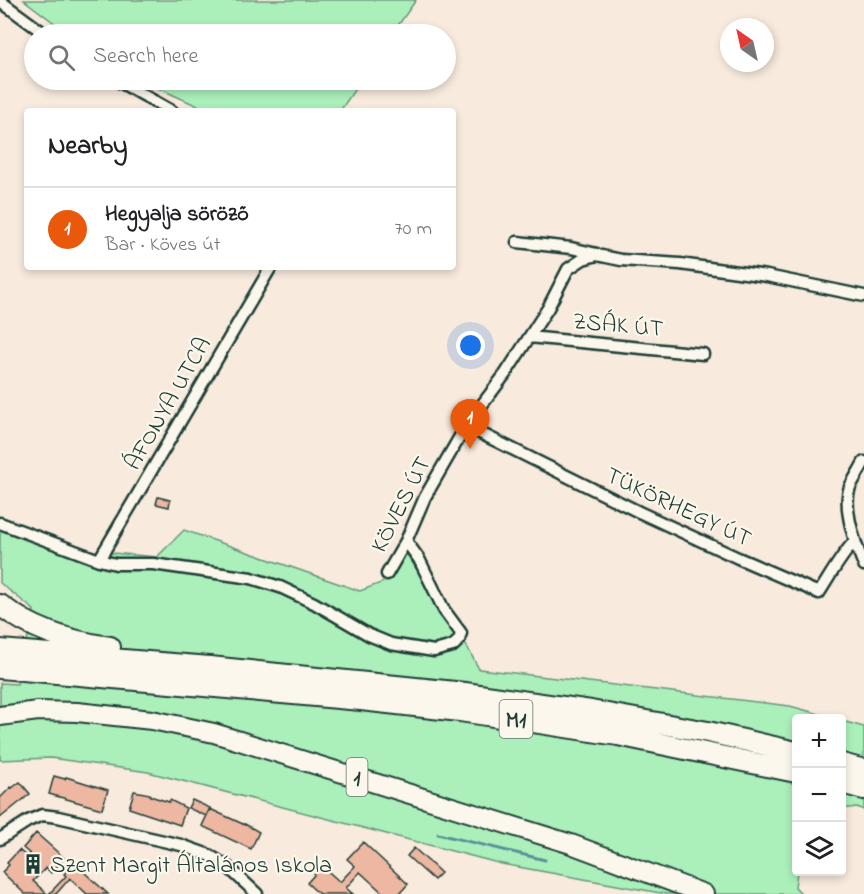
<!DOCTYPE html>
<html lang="en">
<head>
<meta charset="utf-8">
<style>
	:root { --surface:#fff; --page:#f2f2f2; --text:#202124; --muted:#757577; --line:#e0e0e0; --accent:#ea580c }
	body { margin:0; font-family:"Indie Flower",sans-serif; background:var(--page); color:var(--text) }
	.controls { position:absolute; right:18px; bottom:18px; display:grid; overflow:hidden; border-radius:6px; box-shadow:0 3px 9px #0003 }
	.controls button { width:54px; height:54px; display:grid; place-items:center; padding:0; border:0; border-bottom:2px solid var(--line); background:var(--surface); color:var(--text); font:30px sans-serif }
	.compass { position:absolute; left:720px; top:18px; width:54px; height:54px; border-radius:50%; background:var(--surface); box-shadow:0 3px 9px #0003; rotate:326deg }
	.you { position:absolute; left:471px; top:346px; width:21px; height:21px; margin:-15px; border:4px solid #fff; border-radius:50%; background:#1a73e8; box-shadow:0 0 0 9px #1a73e833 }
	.badge { display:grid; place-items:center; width:39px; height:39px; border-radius:50%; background:var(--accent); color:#fff; font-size:20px; font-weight:700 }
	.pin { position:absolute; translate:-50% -50px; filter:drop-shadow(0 2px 3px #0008) }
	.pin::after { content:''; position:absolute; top:32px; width:21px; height:18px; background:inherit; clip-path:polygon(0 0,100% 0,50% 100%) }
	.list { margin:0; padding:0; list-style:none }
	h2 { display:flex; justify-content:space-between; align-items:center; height:78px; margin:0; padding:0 24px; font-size:26px }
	h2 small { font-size:20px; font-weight:400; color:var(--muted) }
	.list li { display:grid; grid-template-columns:39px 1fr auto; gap:18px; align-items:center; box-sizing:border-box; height:84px; padding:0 24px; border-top:2px solid var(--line) }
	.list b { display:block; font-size:22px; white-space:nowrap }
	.list p { margin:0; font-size:20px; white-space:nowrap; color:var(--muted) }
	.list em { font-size:20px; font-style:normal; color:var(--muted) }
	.icon { flex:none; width:33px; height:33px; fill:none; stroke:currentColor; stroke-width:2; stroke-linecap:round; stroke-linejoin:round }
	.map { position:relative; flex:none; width:864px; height:894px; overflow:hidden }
	.search { position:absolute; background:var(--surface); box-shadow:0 3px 9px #0003; left:24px; top:24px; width:432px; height:66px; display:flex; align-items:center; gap:15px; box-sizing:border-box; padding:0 21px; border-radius:33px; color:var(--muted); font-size:22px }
	.panel { position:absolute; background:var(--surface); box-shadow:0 3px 9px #0003; left:24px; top:108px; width:432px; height:162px; border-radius:6px }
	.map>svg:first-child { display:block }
	.green { fill:#abf0bb; stroke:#659678; stroke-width:1.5 }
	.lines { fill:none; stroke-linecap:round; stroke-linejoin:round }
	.stream { stroke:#59909b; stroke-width:3 }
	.building { fill:#edb7a2; stroke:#1f3d34; stroke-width:1.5 }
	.street-casing { stroke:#1f3d34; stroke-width:15 }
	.primary-casing { stroke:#1f3d34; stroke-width:22 }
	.highway-casing { stroke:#1f3d34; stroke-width:24 }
	.street { stroke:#fbf7ec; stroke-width:10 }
	.primary { stroke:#fbf7ec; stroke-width:18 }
	.highway { stroke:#fbf7ec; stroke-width:20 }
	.labels { text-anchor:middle; stroke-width:4.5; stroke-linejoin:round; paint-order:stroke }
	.shield { fill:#fbf7ec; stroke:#61756b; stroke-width:1.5 }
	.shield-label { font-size:22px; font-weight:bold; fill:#1f3d34 }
	.street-label { font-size:24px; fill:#1f3d34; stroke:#fbf7ec }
	.poi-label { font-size:24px; fill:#1f3d34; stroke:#fbf7ec; text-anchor:start }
</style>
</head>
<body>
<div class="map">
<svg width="864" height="894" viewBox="0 0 864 894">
	<rect width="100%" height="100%" fill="#f8eadd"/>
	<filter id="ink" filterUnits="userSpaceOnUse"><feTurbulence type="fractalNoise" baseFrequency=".0167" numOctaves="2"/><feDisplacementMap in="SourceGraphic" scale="12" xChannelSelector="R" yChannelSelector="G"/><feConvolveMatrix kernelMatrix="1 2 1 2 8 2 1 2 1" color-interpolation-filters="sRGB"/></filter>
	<g filter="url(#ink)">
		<path class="green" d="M24,0H416L392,34H69Z
			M140,80H361L340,111H209Z
			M0,521L90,551L157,557L184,530L360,591L389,580L406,553L466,645L479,669L790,706L834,718H796L797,872L795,887L802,894H666L502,864L148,772L51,758L0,760V683L17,684L34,610L0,583Z
			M842,721L864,727V810L857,807L842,809Z"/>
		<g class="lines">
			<path class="stream" d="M438,834L545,860"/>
		</g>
		<path class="building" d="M158,497L170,500L169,507L156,504Z
			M54,776L65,779L66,777L108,790L102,809L49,794Z
			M20,782L30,794L0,818V798L11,787L12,788Z
			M134,791L150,794V796L169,802L170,800L186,808L180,825L129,808Z
			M192,800L210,808L206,816L188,808Z
			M210,809L245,825V824L259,832L251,849L202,826Z
			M36,833L64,858L51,873L46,868L33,881L47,894H25L2,872L9,865L7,863L19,850L27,857L30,854L23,848Z
			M363,842L408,884L399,894H384L360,872L346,888L353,894H319L307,883L322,866L340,882L355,866L347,859Z
			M414,848L441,873L434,880L407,856Z
			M74,863L108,894H87L70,878L56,894H49L66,876L64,874Z"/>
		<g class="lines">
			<g class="street-casing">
				<path id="street" d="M0,1L45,34
					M116,80L172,111
					M517,242L571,248L597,254
					M529,337L703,354
					M466,426L639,512L738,558L819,593C830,576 840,557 854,542
					M864,462C860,470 854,479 850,487C842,507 856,546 864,565
					M0,523L99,560L116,564H153L251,578L280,587L314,603L369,635L391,644L434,651L453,646L459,640L461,633L444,610L419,559L406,541
					M99,560L271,267
					M387,574L406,541L425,497L466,426L506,373L548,308L568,269L583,259L597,255L621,260L680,264L767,276L864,296
					M0,839L28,821L42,815L58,817L181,845L209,855L228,867L257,894"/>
			</g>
			<g class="primary-casing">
				<path id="primary" d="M0,716L38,711L77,712L152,720L214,733L571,844L704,894"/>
			</g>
			<g class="highway-casing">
				<path id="highway" d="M0,605C32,630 71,642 110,647
					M0,650L210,667L465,693L591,711L708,732L796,752
					M0,668L361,700L460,711L618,735L796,772
					M842,764L864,770
					M842,783L864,789"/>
			</g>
			<use href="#street" class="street"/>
			<use href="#primary" class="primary"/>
			<use href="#highway" class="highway"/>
		</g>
	</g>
	<defs>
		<g id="building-bare" transform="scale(1.62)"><path d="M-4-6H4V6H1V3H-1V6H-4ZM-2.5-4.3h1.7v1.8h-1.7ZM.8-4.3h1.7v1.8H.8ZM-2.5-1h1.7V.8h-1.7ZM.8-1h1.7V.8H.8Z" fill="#1f3d34" stroke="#fbf7ec" stroke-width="2.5" paint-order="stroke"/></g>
	</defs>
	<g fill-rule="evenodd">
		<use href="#building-bare" x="33" y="864"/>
	</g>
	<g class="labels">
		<g class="shield">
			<rect x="499.5" y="700" width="33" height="38" rx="4.5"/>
			<rect x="346.5" y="758" width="21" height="38" rx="4.5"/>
		</g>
		<g class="shield-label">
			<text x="516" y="727">M1</text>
			<text x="357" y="785">1</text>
		</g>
		<g class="street-label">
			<text transform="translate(618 324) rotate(5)" y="8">ZSÁK ÚT</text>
			<text transform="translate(167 403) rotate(-60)" y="8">ÁFONYA UTCA</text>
			<text transform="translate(400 504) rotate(-63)" y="8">KÖVES ÚT</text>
			<text transform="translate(679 506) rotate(25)" y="8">TÜKÖRHEGY ÚT</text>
		</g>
		<g class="poi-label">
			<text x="50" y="872">Szent Margit Általános Iskola</text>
		</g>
	</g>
</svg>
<div class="controls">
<button>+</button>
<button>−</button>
<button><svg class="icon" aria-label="layers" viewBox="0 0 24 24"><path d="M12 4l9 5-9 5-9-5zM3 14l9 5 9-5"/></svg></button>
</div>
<svg class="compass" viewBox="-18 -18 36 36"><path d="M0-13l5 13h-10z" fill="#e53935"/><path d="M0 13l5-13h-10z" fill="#757577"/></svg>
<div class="you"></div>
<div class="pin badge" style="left:470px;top:449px">1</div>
<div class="search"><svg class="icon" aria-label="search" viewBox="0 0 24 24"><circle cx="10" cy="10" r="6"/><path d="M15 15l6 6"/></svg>Search here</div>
<section class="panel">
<h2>Nearby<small></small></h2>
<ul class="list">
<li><span class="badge">1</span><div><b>Hegyalja söröző</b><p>Bar · Köves út</p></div><em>70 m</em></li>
</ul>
</section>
</div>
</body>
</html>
